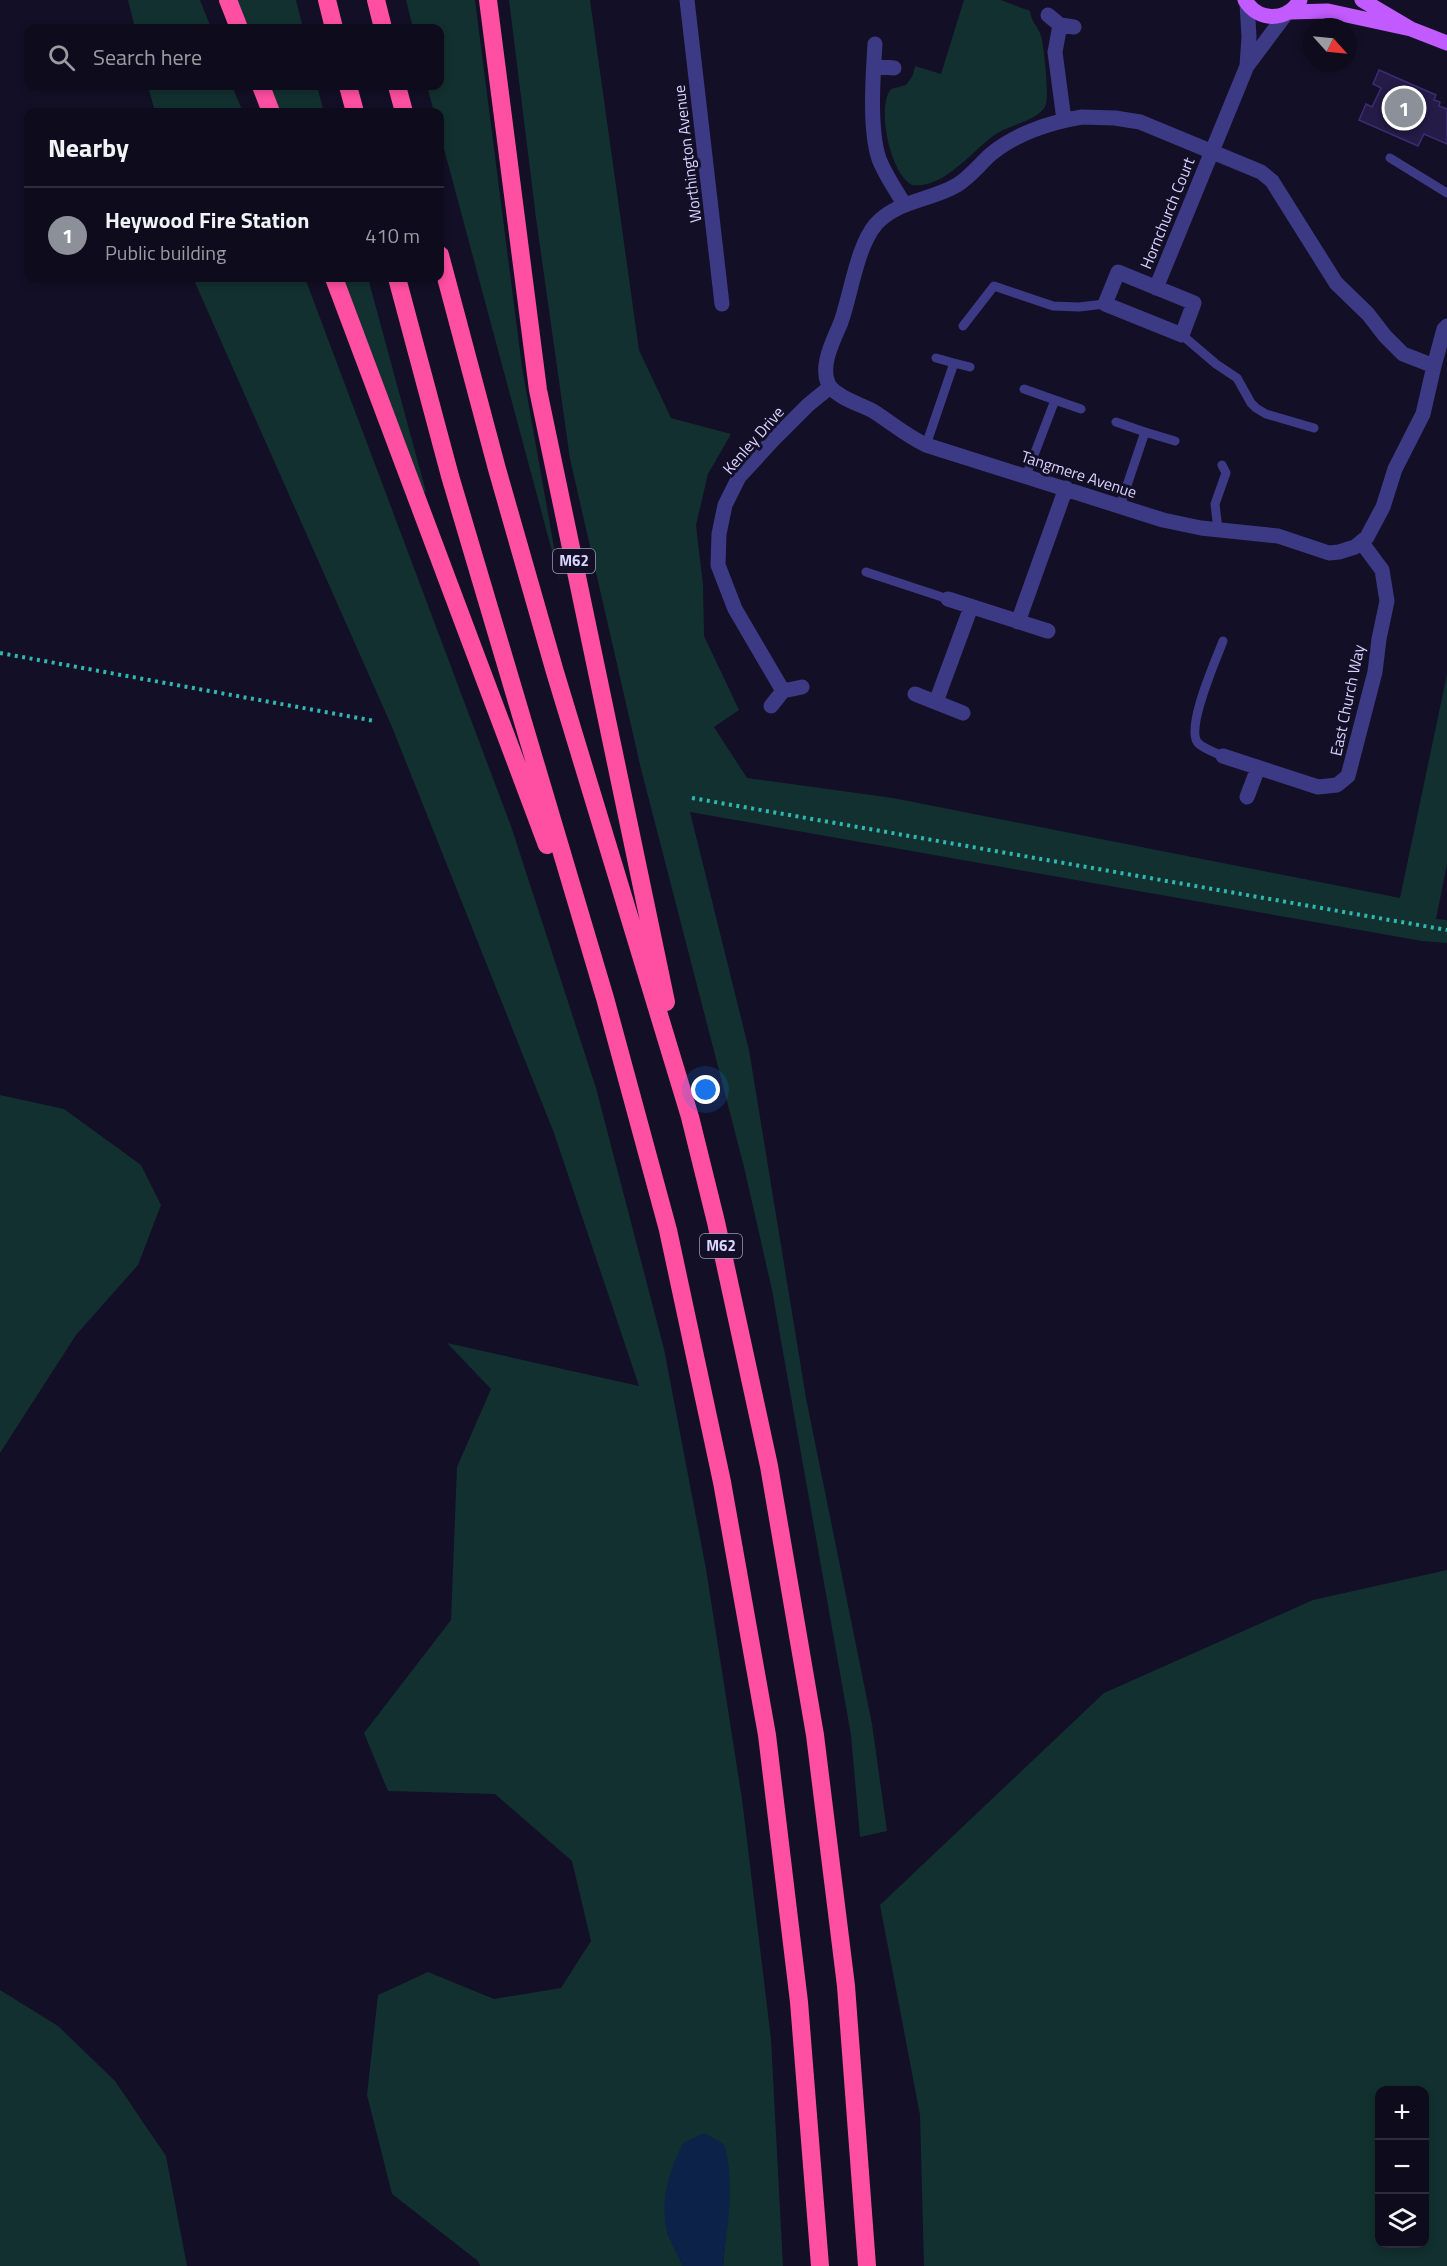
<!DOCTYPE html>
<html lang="en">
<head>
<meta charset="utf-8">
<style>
	:root { --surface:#0e0b1c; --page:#171425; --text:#f1f3f6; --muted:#9b9ba3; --line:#2e2b3b; --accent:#8c9099 }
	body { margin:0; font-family:"Titillium Web",sans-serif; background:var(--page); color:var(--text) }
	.controls { position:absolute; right:18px; bottom:18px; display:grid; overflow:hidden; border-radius:12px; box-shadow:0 3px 9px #0003 }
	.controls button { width:54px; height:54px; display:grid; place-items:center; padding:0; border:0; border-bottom:2px solid var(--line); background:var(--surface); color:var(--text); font:30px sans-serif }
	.compass { position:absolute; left:1303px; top:18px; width:54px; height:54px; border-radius:50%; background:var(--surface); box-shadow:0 3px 9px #0003; rotate:117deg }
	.you { position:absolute; left:706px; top:1090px; width:21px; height:21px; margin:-15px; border:4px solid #fff; border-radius:50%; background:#1a73e8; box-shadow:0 0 0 9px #1a73e833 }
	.badge { display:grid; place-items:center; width:39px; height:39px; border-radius:50%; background:var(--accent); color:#fff; font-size:20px; font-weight:700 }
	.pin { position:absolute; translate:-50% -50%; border:3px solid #fff; box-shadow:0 2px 6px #0006 }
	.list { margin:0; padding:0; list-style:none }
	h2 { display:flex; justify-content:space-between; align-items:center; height:78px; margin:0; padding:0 24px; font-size:26px }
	h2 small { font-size:20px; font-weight:400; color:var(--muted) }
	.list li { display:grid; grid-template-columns:39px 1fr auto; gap:18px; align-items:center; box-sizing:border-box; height:96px; padding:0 24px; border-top:2px solid var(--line) }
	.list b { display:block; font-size:22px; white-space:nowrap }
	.list p { margin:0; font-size:20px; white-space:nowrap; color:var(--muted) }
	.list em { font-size:20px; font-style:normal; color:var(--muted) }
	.icon { flex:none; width:33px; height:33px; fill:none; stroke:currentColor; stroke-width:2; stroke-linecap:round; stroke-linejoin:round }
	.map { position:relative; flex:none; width:1447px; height:2266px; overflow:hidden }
	.search { position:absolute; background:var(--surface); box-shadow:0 3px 9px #0003; left:24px; top:24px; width:420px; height:66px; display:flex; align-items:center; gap:15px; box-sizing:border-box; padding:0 21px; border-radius:12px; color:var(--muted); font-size:22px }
	.panel { position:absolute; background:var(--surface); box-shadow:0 3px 9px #0003; left:24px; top:108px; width:420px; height:174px; border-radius:12px }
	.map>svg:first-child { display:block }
	.green { fill:#12302f; fill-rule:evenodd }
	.water { fill:#0c2248 }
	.building { fill:#241b47; stroke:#3b2d73; stroke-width:1.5 }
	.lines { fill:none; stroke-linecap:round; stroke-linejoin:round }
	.path { stroke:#2fb8b0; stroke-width:4; stroke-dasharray:3 4.5; stroke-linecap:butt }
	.lane { stroke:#3d3a85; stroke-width:9 }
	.street { stroke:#3d3a85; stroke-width:15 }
	.primary { stroke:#c25bff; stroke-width:15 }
	.highway { stroke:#ff4fa3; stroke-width:18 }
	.labels { text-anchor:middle; stroke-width:6; stroke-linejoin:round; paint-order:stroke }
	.shield { fill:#130f26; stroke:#9e99be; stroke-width:1.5 }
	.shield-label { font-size:15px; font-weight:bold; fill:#d9d4ff }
	.street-label { font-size:16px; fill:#d9d4ff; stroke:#130f26 }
</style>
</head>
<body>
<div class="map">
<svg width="1447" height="2266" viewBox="0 0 1447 2266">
	<rect width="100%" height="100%" fill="#130f26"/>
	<path class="green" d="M128,0H200L211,28H135Z
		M237,0H296L303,28H248Z
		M406,0H475L522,367L560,581L440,134V112H434L427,86H440V28H413Z
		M509,0H590L639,350L671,418L731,434L708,474L696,525L703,585L704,636L739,710L714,727L747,778L893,798L1400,898L1447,674V864L1436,919L1447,920V943L1422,941L690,812L749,1050L806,1398L872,1724L887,1831L860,1837L851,1735L772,1290L744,1167L641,769L570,459L536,218Z
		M964,0H1001L1030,11C1031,22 1038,26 1041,36C1044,45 1049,96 1046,104C1042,119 1010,125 996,134C972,150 945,189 912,185C890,174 876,107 891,89L906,85L913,75L915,66L941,74Z
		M148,86H232L243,112H155Z
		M269,86H317L324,112H280Z
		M193,278H305L512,829L596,1088L664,1349L706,1569L742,1799L771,2039L783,2266H723L730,2188L667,2232L683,2266H480L478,2261L392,2194L367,2095L378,1995L428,1972L494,1999L561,1988L591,1941L572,1861L495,1794L388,1791L364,1733L451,1620L457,1467L491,1389L447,1343L639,1386L554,1133L392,727Z
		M342,278H368L426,492L423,491Z
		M0,1095L64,1109L141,1165L161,1205L138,1265L76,1335L0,1453Z
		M1447,1570V2266H924L920,2115L880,1905L1104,1693L1313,1600ZM1380,2090H1424V2244H1380Z
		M0,1990L58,2026L115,2081L166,2156L187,2266H0Z"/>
	<path class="water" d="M704,2133L724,2144C736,2183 727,2226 723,2266H683C678,2255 670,2243 667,2231C660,2198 669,2172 683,2143Z"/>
	<path class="building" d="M1379,70L1436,95L1434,100L1440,102L1439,106L1447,109V144L1424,134L1418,146L1359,120L1366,104L1372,107L1381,88L1373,84Z"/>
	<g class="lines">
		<path class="path" d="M0,653L375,721
			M692,798L1447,930"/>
		<path class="lane" d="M1390,158L1447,193
			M963,326L994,286L1053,306L1079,307L1105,304
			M1182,335L1216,364L1237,378L1251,403L1256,408L1266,414L1314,428
			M936,358L954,363
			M1024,389L1055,400
			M1116,422L1145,432
			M926,445L954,363L970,367
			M1026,476L1055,400L1081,409
			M1120,506L1145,432L1175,441
			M1218,530L1215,504L1226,473L1222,465
			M866,572L948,599
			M1223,641C1216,660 1185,728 1198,743C1204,749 1216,753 1223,756"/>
		<path class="street" d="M687,0L722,304
			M1048,15L1060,25L1074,27
			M1060,25L1055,52L1064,120
			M875,44C873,76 869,129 879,159C885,175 896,190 904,204
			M874,66L894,68
			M1247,66L1249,37L1247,3
			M1082,117L1115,118L1140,122L1261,172L1272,181L1336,283L1368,314L1385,336L1403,354L1434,366L1423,414L1395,469L1383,507L1367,537L1355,547L1339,552L1329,553L1278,536L1201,528L1163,520L926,445C905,435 892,423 873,411C862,405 850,402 840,395C835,392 830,388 828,383C820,364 834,340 841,322C851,294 857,246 876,224C898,200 930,201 957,185C970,177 979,165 990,155C1014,134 1051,122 1082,117Z
			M1118,272L1194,303L1182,335L1105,304Z
			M1156,288L1247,66L1286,14
			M1434,366L1444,329L1447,326
			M948,599L1048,631
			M1018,622L1066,488
			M783,691L735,609L718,565L719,534L725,505L739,477L773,440L808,405L830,387
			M915,694L963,713
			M936,702L971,607
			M771,706L783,691L802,687
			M1223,756L1318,787L1337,785L1348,776L1375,672L1379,639L1387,601L1382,570L1362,543
			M1247,797L1258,768"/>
		<path class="primary" d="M1245,0C1258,22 1287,22 1300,0
			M1362,0L1411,29L1447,43
			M1290,12L1328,11L1411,29"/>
		<path class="highway" d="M228,0L239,28
			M327,0L334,28
			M376,0L383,28
			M488,0L538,390L666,1002
			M261,86L271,112
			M348,86L355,112
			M397,86L404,112
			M440,255L497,469L555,672L690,1117L716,1222L769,1466L815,1735L846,1986L867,2266
			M334,278L547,845
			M397,278L450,476L605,998L668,1230L722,1482L767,1735L799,2002L820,2266"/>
	</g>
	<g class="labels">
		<g class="shield">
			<rect x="553" y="549" width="42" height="24" rx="4.5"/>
			<rect x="700" y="1234" width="42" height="24" rx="4.5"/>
		</g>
		<g class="shield-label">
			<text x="574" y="566">M62</text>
			<text x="721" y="1251">M62</text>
		</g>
		<g class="street-label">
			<text transform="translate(687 154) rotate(-97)" y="6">Worthington Avenue</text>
			<text transform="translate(1167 213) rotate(-68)" y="6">Hornchurch Court</text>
			<text transform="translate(753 440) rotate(-49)" y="6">Kenley Drive</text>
			<text transform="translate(1079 474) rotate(18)" y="6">Tangmere Avenue</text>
			<text transform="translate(1347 700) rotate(-78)" y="6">East Church Way</text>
		</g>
	</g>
</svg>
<div class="controls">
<button>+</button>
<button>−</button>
<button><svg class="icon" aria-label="layers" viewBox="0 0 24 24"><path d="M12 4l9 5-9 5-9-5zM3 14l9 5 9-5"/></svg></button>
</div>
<svg class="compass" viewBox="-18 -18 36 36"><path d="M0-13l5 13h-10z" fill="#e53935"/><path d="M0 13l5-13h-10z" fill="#9b9ba3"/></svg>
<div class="you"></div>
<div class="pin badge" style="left:1404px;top:108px">1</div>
<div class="search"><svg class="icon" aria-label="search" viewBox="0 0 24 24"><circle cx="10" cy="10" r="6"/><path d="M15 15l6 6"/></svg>Search here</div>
<section class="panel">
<h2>Nearby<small></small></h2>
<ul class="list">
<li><span class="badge">1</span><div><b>Heywood Fire Station</b><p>Public building</p></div><em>410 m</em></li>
</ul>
</section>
</div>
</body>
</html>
